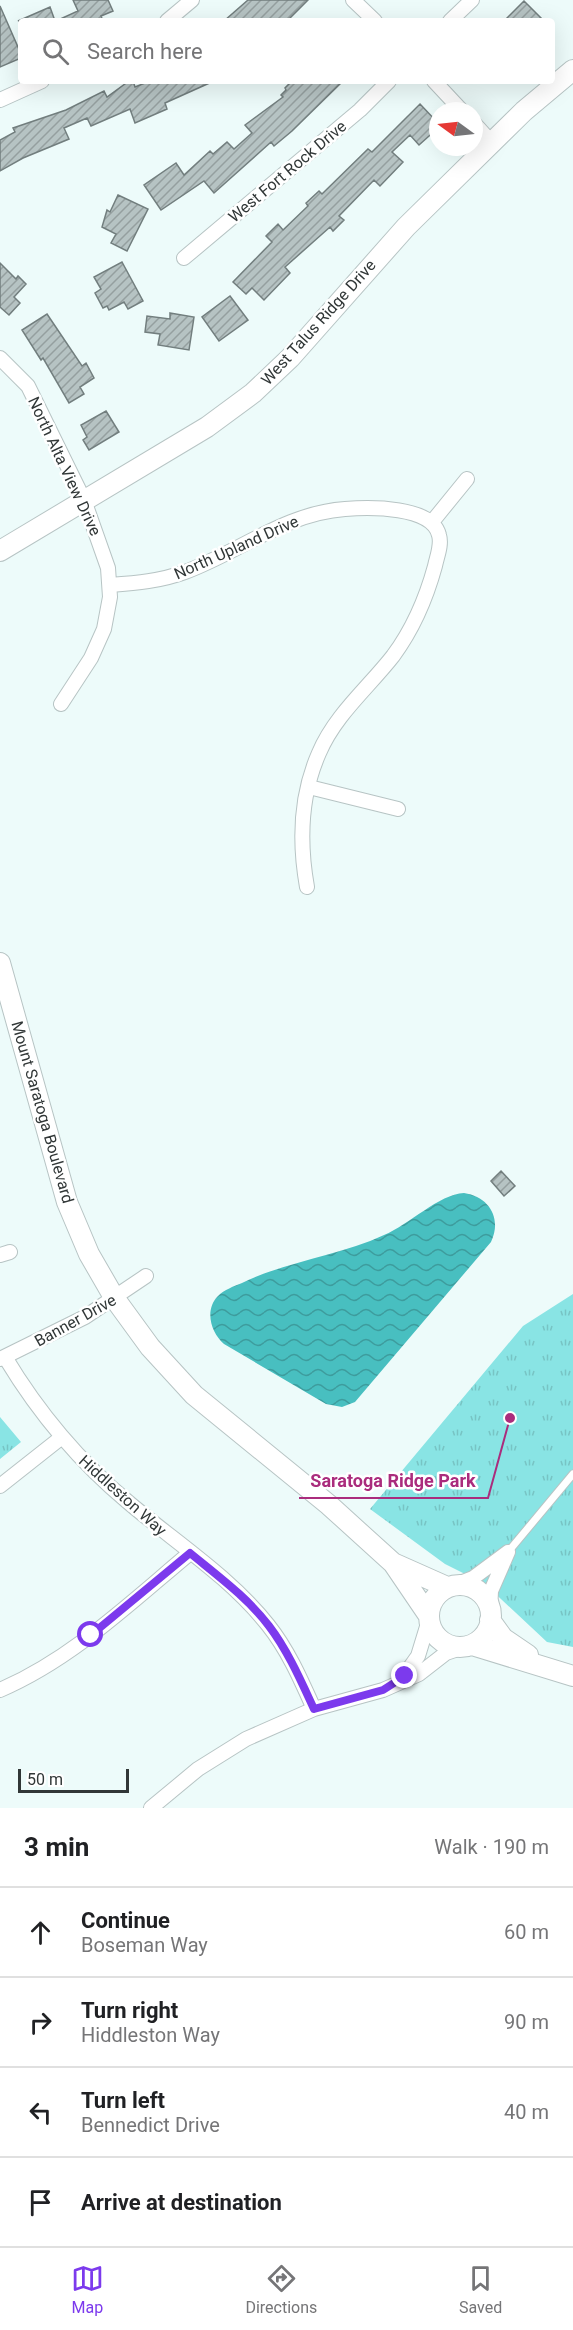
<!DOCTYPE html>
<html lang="en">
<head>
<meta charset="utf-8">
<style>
	:root { --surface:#fff; --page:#f2f2f2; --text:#202124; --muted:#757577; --line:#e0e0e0; --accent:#7c3aed }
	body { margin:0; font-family:Roboto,sans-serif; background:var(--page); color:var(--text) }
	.compass { position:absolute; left:429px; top:102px; width:54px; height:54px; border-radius:50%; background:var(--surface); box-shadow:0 6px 24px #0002; rotate:285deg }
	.scale { position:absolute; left:18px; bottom:15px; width:111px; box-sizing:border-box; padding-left:6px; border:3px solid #313737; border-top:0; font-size:16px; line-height:21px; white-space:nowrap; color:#313737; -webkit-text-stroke:4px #fff; paint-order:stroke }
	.stop { position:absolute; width:18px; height:18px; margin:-14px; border:4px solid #7c3aed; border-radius:50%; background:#fff }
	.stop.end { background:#7c3aed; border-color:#fff; box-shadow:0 2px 6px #0008 }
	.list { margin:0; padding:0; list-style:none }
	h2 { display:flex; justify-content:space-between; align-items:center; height:78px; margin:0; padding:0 24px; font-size:26px }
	h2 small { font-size:20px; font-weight:400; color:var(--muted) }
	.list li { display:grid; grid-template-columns:39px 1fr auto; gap:18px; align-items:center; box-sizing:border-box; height:90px; padding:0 24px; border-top:2px solid var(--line) }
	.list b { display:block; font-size:22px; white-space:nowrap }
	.list p { margin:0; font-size:20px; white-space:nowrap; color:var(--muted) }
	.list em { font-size:20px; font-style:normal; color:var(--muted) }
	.icon { flex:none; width:33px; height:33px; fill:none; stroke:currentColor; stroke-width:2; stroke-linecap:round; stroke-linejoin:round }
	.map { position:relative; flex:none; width:573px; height:1808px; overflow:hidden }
	.search { position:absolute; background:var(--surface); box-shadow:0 6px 24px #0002; left:18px; right:18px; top:18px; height:66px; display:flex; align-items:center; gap:15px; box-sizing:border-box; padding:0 21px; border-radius:6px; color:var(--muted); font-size:22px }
	.sheet { height:438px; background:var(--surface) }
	nav { display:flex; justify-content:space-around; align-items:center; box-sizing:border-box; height:84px; border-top:2px solid var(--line); background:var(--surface); font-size:16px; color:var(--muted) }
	nav a { display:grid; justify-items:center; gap:3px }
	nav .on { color:var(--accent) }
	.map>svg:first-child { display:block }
	.park { fill:url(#park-tufts) }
	.water { fill:url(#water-waves) }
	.building { fill:url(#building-hatch); stroke:#727e7e; stroke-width:1.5 }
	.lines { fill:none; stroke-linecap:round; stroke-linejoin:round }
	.lane-casing { stroke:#b7c4c4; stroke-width:9 }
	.street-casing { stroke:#b7c4c4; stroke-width:16 }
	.secondary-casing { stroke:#b7c4c4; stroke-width:22 }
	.lane { stroke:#fff; stroke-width:7 }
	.street { stroke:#fff; stroke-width:14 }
	.secondary { stroke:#fff; stroke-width:20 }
	.route { stroke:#7c3aed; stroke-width:8 }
	.labels { text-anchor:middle; stroke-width:5; stroke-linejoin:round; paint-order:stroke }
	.street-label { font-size:16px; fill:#313737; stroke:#fff }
	.leader { fill:none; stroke:#aa2c7d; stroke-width:2 }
	.callout-dot { fill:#aa2c7d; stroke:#fff; stroke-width:2 }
	.callout-label { font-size:18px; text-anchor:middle; font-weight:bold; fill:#aa2c7d; stroke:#fff; stroke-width:5; stroke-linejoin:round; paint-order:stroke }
</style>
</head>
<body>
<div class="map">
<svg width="573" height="1808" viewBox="0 0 573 1808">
	<defs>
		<pattern id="park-tufts" width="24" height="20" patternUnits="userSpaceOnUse" patternTransform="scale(1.5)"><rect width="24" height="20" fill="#89e4e4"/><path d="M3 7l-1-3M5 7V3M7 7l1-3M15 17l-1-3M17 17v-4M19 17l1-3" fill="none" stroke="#77c4c4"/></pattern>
		<pattern id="water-waves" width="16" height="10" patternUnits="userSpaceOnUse" patternTransform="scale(1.5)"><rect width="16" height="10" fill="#48bfc0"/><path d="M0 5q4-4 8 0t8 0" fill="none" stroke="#3d9c9d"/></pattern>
		<pattern id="building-hatch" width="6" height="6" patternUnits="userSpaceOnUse" patternTransform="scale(1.5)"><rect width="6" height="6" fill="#b6c3c3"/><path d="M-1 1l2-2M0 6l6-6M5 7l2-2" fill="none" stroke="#959f9f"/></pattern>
	</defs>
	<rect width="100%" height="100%" fill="#edfbfa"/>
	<path class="park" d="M573,1294V1647L547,1642L485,1584L445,1564L370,1509L523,1326Z
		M0,1417L21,1442L0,1459Z"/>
	<path class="water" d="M464,1193C490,1197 502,1219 491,1242L355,1402L342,1407L326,1404L224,1344C211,1333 204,1310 218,1296C224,1290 234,1286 242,1283C287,1261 339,1256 384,1235C409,1225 439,1194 464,1193Z"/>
	<path class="building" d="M73,0H108L113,11L101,16L103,21H56L78,11Z
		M248,0H308L287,21H224Z
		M524,1L544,21H504Z
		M0,6L21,54V58L0,67Z
		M50,7L55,21H18Z
		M129,81H133L135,87L150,81H214L165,103L167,109L135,123L130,109L91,126L87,118L64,128L69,139L23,158L0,171V140L15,132L13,128L66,110L104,91L107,97Z
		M292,81H343L292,131L274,146L271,142L214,193L204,181L161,210L144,185L176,163L184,175L210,151L213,154L227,142L234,149L252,133L245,125L283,97L281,95L286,90L285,88Z
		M420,104L438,123V128L419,145L410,135L392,152L403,162L380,186L374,180L339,216L344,220L333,231L330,227L285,267L290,273L264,300L252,288L246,294L233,282L272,242L266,236L278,224L283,230L308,206L306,203L319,191L322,194L368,149L372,152Z
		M118,195L148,209L127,251L111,243L116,234L102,227L107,210L110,212Z
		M122,262L143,301L128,309L124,302L109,310L107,306L103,308L95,293L101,289L94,277Z
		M0,263L16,279L18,276L26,284L14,297L20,303L9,315L0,307Z
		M230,296L248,320L219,341L202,317Z
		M170,313L194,317L189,350L158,345L160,334L145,332L147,316L170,319Z
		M47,314L82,366L86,363L94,378L80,387L84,394L69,403L43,358L41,360L22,330Z
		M106,411L119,432L89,450L83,440L87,437L81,425Z
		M501,1171L515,1186L504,1196L491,1181Z"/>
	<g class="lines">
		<g class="lane-casing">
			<path id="lane" d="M508,1552L573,1474"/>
		</g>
		<g class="street-casing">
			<path id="street" d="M353,0L375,21
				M167,21L192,0
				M450,21L472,0
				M434,81L462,111
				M0,100L42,81
				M474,123L492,143
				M184,258L360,110L389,81
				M0,358L28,386L84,500L108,568L110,597L104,629L91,658L61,704
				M432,522L467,479
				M110,585C136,583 161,581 185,572C239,552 286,513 345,509C370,507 432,506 439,535C442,545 437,556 435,566C426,599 413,629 393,656C368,688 335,715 319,753C300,796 299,842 307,887
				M309,787L398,809
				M0,1255L10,1252
				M5,1357C38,1412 79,1461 128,1502C175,1542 230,1577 268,1625C288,1650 301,1680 314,1709
				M0,1359L85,1317L146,1276
				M0,1486L62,1437
				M455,1585L473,1578L508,1552
				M490,1612L491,1591L508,1552
				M401,1680L418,1656L429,1620
				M0,1690C72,1659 130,1603 190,1553
				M151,1808L198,1769L246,1739L314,1709L383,1690L419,1674L446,1653L464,1647"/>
		</g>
		<g class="secondary-casing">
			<path id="secondary" d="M0,551L207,427L253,393L290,358L406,227L524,111L573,70
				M0,963L67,1202L89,1254L115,1299L150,1347L194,1395L329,1505L393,1563L429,1616
				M393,1563L447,1587
				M429 1616a31 31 0 1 1 62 0a31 31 0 1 1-62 0Z
				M490,1620L503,1638L528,1655
				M472,1645L573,1676"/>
		</g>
		<use href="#lane" class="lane"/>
		<use href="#street" class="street"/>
		<use href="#secondary" class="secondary"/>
	</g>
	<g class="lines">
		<path class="route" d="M91,1635L190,1553C218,1576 248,1598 269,1626C288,1651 301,1681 314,1709L383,1690L405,1676"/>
	</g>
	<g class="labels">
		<g class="street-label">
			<text transform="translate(287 171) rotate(-40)" y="6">West Fort Rock Drive</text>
			<text transform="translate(318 322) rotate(-48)" y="6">West Talus Ridge Drive</text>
			<text transform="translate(65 466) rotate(65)" y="6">North Alta View Drive</text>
			<text transform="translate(236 547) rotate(-24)" y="6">North Upland Drive</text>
			<text transform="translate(43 1112) rotate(74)" y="6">Mount Saratoga Boulevard</text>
			<text transform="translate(75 1320) rotate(-29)" y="6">Banner Drive</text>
			<text transform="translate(123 1495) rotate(42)" y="6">Hiddleston Way</text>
		</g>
	</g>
	<path class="leader" d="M510 1418L488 1498H299"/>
	<circle class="callout-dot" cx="510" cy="1418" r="6"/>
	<g class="callout-label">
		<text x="393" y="1487">Saratoga Ridge Park</text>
	</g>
</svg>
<svg class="compass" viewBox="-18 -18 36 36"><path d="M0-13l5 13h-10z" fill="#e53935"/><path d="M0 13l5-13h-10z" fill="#757577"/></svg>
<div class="scale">50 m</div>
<div class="stop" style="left:91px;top:1635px"></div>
<div class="stop end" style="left:405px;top:1676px"></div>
<div class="search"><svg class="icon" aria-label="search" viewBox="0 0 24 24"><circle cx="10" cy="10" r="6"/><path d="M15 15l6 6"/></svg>Search here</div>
</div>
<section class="sheet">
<h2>3 min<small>Walk · 190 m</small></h2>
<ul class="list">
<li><svg class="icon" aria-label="ahead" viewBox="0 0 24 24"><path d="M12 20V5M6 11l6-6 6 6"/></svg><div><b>Continue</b><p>Boseman Way</p></div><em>60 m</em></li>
<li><svg class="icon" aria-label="right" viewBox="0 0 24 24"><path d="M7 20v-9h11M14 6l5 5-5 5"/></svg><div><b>Turn right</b><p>Hiddleston Way</p></div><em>90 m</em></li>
<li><svg class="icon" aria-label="left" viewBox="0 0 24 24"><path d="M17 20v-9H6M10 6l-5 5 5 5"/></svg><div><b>Turn left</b><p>Bennedict Drive</p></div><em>40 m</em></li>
<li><svg class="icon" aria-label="arrive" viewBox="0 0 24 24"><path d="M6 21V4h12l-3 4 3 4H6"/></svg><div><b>Arrive at destination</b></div></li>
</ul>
</section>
<nav>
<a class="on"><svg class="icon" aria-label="map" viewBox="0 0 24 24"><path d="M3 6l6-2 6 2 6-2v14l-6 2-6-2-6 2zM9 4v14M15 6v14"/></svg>Map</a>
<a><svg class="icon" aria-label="directions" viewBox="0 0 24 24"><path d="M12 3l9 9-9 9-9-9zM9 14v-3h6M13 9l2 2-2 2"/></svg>Directions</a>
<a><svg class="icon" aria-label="saved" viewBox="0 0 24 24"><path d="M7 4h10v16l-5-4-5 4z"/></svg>Saved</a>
</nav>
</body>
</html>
